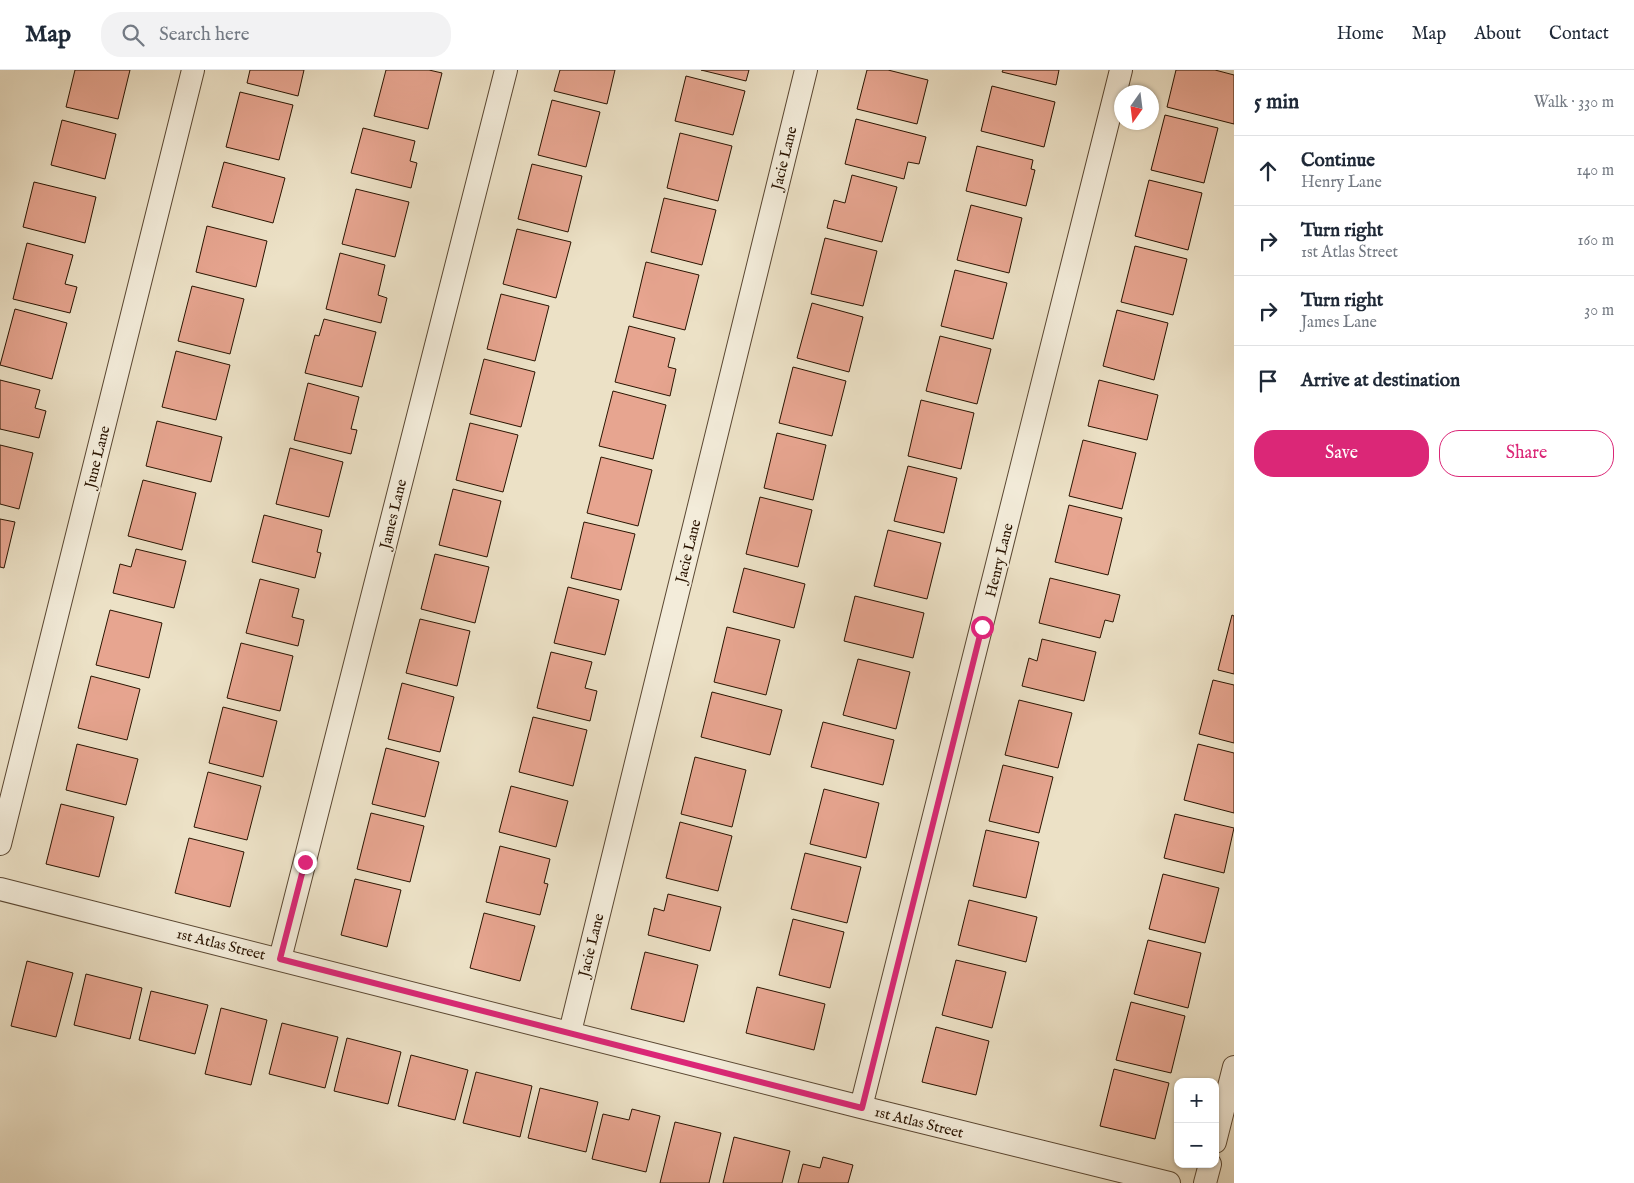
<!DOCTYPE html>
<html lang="en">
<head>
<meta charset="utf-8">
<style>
	:root { --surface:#fff; --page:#f2f2f3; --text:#1f2937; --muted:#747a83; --line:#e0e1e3; --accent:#db2777 }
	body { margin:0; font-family:"IM FELL English",serif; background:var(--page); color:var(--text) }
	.controls { position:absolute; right:15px; bottom:15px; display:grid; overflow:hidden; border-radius:10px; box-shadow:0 1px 4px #0004 }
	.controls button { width:45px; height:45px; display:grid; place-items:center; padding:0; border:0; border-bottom:1px solid var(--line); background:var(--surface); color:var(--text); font:25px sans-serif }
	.compass { position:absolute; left:1114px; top:15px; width:45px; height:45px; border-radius:50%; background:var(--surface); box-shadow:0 1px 4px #0004; rotate:194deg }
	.stop { position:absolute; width:15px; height:15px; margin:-11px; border:4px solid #db2777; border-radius:50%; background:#fff }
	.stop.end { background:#db2777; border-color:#fff; box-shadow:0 1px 5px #0008 }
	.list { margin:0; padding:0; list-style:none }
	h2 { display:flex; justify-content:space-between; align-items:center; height:65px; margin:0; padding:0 20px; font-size:21px }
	h2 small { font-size:16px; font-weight:400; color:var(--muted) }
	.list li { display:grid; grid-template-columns:32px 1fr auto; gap:15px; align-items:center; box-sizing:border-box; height:70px; padding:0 20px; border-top:1px solid var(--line) }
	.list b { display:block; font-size:19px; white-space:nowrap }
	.list p { margin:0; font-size:16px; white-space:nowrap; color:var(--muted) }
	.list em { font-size:16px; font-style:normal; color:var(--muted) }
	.actions { display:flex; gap:10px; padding:15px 20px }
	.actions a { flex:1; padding:11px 0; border:1px solid var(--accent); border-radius:20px; text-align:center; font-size:18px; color:var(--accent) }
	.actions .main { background:var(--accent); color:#fff }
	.icon { flex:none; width:28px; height:28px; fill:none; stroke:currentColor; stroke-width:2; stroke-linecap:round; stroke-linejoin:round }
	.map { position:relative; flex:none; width:1234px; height:1113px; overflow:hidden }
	header { display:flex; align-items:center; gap:30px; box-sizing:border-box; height:70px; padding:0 25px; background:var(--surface); border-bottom:1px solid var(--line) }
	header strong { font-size:24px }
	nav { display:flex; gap:28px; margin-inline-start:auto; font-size:18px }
	.search { width:350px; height:45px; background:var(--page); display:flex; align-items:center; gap:12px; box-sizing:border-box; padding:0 18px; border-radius:20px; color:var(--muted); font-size:19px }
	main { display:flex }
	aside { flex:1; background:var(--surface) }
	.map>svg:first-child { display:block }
	.building { fill:#e7a590; stroke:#2a1401 }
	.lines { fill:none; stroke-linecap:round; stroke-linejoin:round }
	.minor-casing { stroke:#5a4732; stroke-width:24 }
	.minor { stroke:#f3ecda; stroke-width:22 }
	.route { stroke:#db2777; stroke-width:6 }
	.labels { text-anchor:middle; stroke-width:4; stroke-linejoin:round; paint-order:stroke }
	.street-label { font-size:15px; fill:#2a1401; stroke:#f3ecda }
</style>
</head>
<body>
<header>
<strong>Map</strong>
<div class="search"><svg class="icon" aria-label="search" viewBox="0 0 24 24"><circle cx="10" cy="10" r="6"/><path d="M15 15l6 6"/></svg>Search here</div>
<nav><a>Home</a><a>Map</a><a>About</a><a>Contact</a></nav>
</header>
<main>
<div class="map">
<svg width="1234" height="1113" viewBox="0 0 1234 1113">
	<rect width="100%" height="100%" fill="#ece1c6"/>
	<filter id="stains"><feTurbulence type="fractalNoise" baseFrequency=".004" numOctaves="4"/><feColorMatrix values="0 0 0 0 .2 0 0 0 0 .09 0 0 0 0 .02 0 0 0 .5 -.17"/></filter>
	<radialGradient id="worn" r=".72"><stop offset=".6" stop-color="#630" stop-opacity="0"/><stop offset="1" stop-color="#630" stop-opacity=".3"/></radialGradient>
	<path class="building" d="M75,0H130L118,49L66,37Z
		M250,0H304L298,26L247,13Z
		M386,0H429L442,3L428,59L374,46Z
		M560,0H615L607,34L554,21Z
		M701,0H749L746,11Z
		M867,0H888L928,10L917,54L857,39Z
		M1003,0H1059L1056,15L1002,2Z
		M1176,0H1215L1234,5V54L1167,37Z
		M686,6L745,21L733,65L675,51Z
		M992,16L1055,32L1044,77L981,61Z
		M240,22L293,35L279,90L226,77Z
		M552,30L600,42L586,97L538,85Z
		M1165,45L1218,58L1204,113L1151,100Z
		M856,49L926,67L919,94L908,92L904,109L845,94Z
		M62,50L116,64L105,109L51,95Z
		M363,58L415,71L410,91L417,93L411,118L351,103Z
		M680,63L732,76L718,131L667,118Z
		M977,76L1033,90L1031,99L1035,100L1026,136L966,121Z
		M224,92L285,108L273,153L212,137Z
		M532,94L582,106L568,162L518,149Z
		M852,105L897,117L882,172L827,158L834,130L845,133Z
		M1149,110L1202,123L1188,180L1135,166Z
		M34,112L96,127L85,173L23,157Z
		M356,119L409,132L395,187L342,174Z
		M664,128L716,140L702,195L651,182Z
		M971,135L1022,148L1009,203L957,190Z
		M207,156L267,171L256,217L196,202Z
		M517,159L571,172L556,228L503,214Z
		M825,168L877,181L863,236L811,224Z
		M27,173L73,185L65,214L77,217L70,243L13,229Z
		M1135,176L1187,189L1173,245L1121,232Z
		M340,183L385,195L378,225L387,228L381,253L326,239Z
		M646,192L699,205L685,260L633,247Z
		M955,200L1007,213L993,269L941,256Z
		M192,216L244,229L230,284L178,271Z
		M501,224L549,236L535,291L487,279Z
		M812,233L863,247L849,302L797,288Z
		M15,239L67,253L52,309L0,295Z
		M1117,240L1168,253L1154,310L1103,296Z
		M324,249L376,262L362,317L305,303L315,265L319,266Z
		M629,256L675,268L668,297L676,299L670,326L615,312Z
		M940,266L991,279L977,334L926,321Z
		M176,281L230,295L216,350L162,337Z
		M484,289L535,302L521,357L470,344Z
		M793,297L846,311L832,366L779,353Z
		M0,310L40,320L35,338L46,341L39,368L0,359Z
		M1099,310L1158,325L1147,370L1088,356Z
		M308,313L359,327L351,359L357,360L351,384L294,370Z
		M613,321L666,335L653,389L599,376Z
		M921,330L974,343L961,399L908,386Z
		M157,351L222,367L211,412L146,396Z
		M470,353L518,365L503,422L456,410Z
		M777,363L826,375L813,430L764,418Z
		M1083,370L1136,383L1122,439L1069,426Z
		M0,375L33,383L19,439L0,434Z
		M290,378L343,392L329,447L276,434Z
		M601,387L652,400L638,456L587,443Z
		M908,396L957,408L944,463L894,451Z
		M143,410L196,423L182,480L128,466Z
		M453,419L501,431L487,487L439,475Z
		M760,427L812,440L798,497L746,484Z
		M1069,435L1122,448L1108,505L1055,492Z
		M264,445L322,460L317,482L321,483L315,508L252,492Z
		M0,449L15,452L4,498L0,497Z
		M584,452L635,464L621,520L571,508Z
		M888,460L941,473L927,529L874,516Z
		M136,479L186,491L174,538L113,523L120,494L131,497Z
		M435,484L489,497L475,553L421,539Z
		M744,498L805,514L794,558L733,542Z
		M1050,508L1120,525L1113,552L1105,550L1100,568L1039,553Z
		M260,509L299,519L292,547L304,550L298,576L246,563Z
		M568,517L619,530L605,585L554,573Z
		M855,526L924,543L913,588L844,571Z
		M110,540L162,553L149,608L96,595Z
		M1232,545L1234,546V604L1218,600Z
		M420,549L470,561L457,616L406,603Z
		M727,557L780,570L766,625L714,612Z
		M1042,569L1096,582L1084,631L1022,616L1029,588L1037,591Z
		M241,573L293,586L280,641L227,628Z
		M551,582L592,592L585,618L597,621L590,651L537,638Z
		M858,589L910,602L896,659L843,645Z
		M91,606L140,619L127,670L78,658Z
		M1213,610L1234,615V673L1199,664Z
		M402,613L454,627L440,682L388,669Z
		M712,622L782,640L770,685L701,667Z
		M1019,630L1072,643L1058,698L1005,685Z
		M223,637L277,651L263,707L209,693Z
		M533,647L587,660L573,716L519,702Z
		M823,652L894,670L883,715L811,697Z
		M77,674L138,689L126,735L66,720Z
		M1198,674L1234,683V743L1184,730Z
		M386,678L439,692L425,747L372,734Z
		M695,687L746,700L732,757L681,744Z
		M1003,695L1053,707L1039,763L989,751Z
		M208,702L261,716L247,770L194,757Z
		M511,716L568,731L556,777L499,762Z
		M824,719L879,733L866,788L810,774Z
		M61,734L114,747L99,807L46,794Z
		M371,743L424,756L410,812L357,799Z
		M1175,744L1234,758L1224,803L1164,788Z
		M680,752L732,766L718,821L666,808Z
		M986,760L1039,772L1026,828L973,816Z
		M189,768L244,782L230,837L175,823Z
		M500,776L550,789L544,813L548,814L540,845L486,832Z
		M805,783L861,797L847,853L791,839Z
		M1163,804L1219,818L1205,873L1149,859Z
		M355,809L401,820L387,877L341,865Z
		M668,824L721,837L710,881L648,865L654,838L664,841Z
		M969,830L1037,847L1026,892L958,875Z
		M484,843L535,856L520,911L470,898Z
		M793,849L844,862L830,918L779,905Z
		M1148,870L1201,883L1188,938L1134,924Z
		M645,882L698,895L684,952L631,939Z
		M956,890L1006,902L992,958L942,945Z
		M27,891L73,903L56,967L11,956Z
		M86,904L142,918L130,969L74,955Z
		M757,917L825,934L814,980L746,963Z
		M151,921L208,935L195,984L139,970Z
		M1131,932L1185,946L1171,1003L1116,990Z
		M221,938L267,950L251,1015L205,1004Z
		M282,953L338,967L325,1018L269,1004Z
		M936,957L989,971L976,1025L922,1012Z
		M347,968L401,982L388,1034L334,1021Z
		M411,985L468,1000L455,1050L398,1036Z
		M1114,999L1169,1013L1155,1069L1100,1056Z
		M476,1002L532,1016L520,1067L463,1053Z
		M540,1018L598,1032L586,1082L528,1068Z
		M632,1039L660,1046L646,1102L592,1089L603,1044L629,1050Z
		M675,1052L721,1063L709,1113H660Z
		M734,1067L790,1081L782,1113H723Z
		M823,1087L853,1095L848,1113H798L803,1094L820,1098Z"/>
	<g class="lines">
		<g class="minor-casing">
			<path id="minor" d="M0,774L193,0
				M0,819L861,1037L1169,1113
				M280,889L506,0
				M570,962L806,0
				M861,1037L1121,0
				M1215,1072L1234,997
				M1205,1113L1210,1094"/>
		</g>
		<use href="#minor" class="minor"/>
	</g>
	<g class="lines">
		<path class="route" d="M305,792L280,889L862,1038L982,557"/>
	</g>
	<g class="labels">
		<g class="street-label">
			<text transform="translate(784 88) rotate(-76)" y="5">Jacie Lane</text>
			<text transform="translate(97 387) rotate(-76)" y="5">June Lane</text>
			<text transform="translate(393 444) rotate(-76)" y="5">James Lane</text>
			<text transform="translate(688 481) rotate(-76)" y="5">Jacie Lane</text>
			<text transform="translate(999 490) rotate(-76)" y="5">Henry Lane</text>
			<text transform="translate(221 874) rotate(14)" y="5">1st Atlas Street</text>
			<text transform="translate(591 875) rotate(-76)" y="5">Jacie Lane</text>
			<text transform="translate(919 1052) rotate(14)" y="5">1st Atlas Street</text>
		</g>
	</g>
	<rect width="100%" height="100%" filter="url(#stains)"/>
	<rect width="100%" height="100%" fill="url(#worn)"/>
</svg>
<div class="controls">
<button>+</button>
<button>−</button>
</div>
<svg class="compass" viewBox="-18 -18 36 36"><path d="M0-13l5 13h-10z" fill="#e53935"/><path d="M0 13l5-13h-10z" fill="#747a83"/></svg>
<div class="stop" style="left:982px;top:557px"></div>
<div class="stop end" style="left:305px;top:792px"></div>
</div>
<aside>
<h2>5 min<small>Walk · 330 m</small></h2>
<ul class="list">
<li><svg class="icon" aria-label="ahead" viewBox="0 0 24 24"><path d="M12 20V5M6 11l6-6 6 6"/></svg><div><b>Continue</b><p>Henry Lane</p></div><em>140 m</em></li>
<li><svg class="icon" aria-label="right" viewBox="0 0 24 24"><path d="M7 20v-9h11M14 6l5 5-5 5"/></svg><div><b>Turn right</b><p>1st Atlas Street</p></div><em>160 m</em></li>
<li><svg class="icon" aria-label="right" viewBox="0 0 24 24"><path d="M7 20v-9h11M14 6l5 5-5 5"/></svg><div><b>Turn right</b><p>James Lane</p></div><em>30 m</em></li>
<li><svg class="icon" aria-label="arrive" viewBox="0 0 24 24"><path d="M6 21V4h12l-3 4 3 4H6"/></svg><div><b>Arrive at destination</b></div></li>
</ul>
<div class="actions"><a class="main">Save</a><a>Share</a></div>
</aside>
</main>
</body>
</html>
